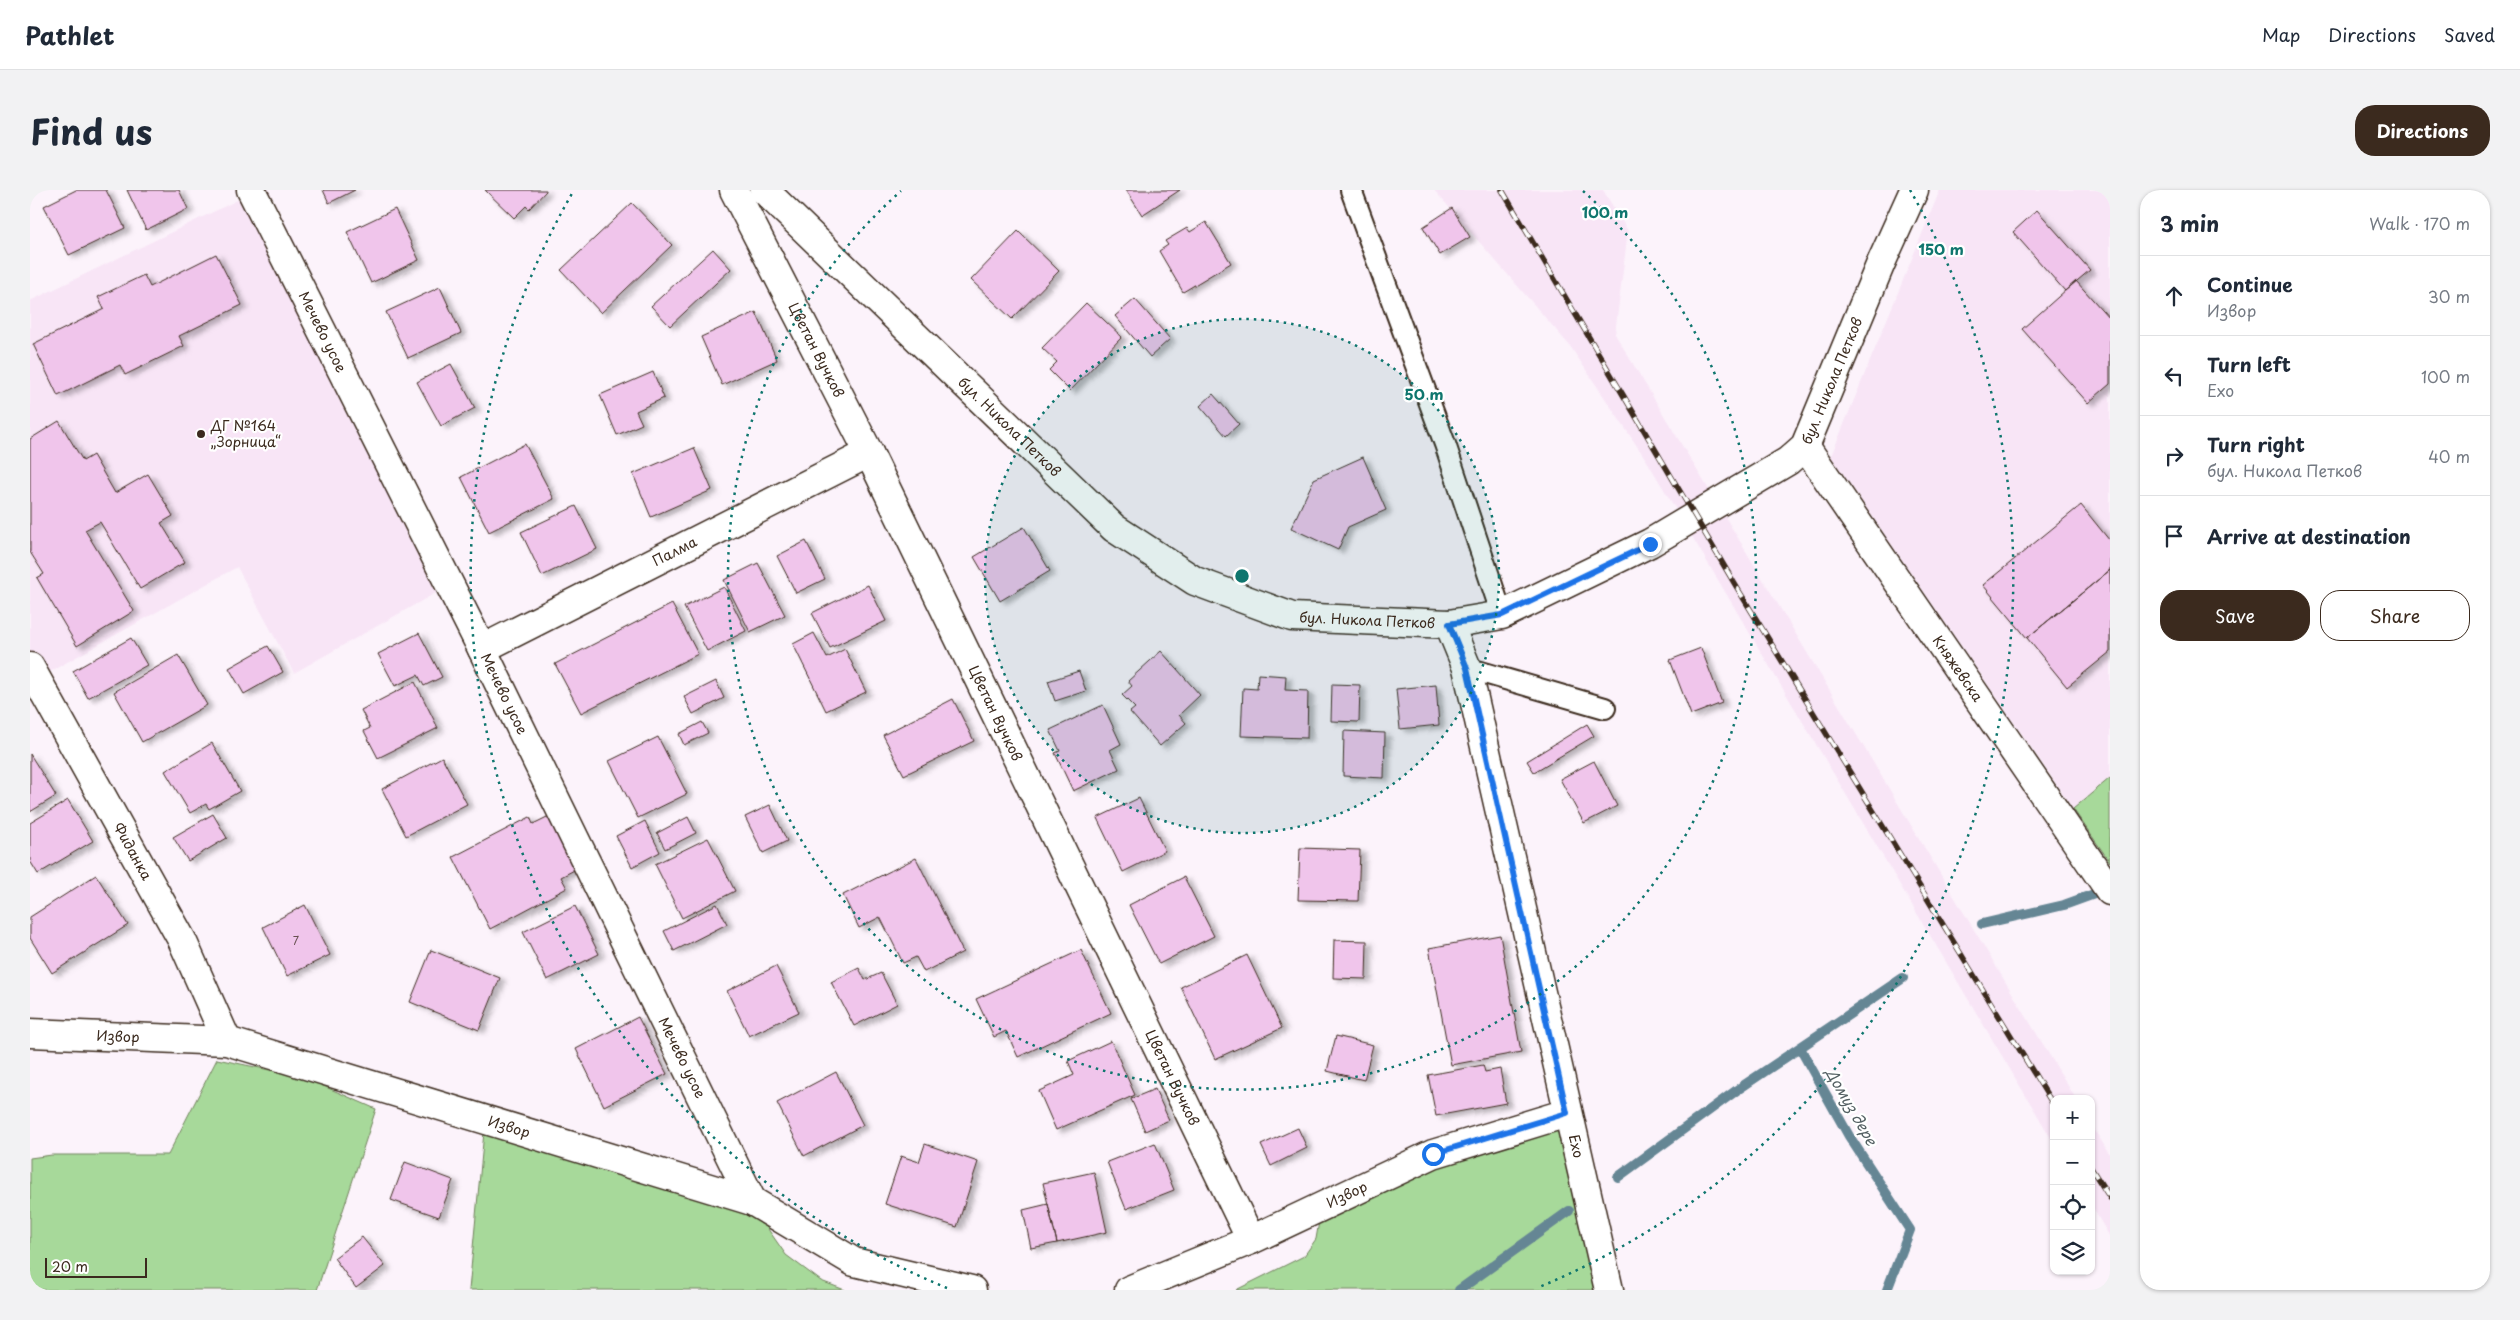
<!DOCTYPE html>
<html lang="en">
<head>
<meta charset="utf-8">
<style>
	:root { --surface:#fff; --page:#f2f2f3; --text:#1f2937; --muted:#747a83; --line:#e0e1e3; --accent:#3b2a1e }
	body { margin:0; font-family:"Playpen Sans",sans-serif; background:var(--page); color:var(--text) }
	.controls { position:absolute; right:15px; bottom:15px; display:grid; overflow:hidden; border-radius:10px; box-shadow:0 1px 4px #0004 }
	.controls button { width:45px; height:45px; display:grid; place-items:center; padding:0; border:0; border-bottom:1px solid var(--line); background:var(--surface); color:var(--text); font:25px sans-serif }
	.scale { position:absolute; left:15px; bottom:12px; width:102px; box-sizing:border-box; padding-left:5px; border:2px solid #3b2a1e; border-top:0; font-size:14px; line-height:18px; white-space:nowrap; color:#3b2a1e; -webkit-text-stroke:4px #fff; paint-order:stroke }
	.stop { position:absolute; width:15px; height:15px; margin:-11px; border:4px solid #1a73e8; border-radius:50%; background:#fff }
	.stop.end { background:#1a73e8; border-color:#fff; box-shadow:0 1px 5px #0008 }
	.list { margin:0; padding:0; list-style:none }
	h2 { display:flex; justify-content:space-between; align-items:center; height:65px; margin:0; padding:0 20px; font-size:21px }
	h2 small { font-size:16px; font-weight:400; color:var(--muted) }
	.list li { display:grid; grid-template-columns:32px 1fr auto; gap:15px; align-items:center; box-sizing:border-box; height:80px; padding:0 20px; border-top:1px solid var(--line) }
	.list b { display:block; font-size:19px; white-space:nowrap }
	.list p { margin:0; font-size:16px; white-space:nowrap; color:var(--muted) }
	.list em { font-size:16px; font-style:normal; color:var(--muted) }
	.actions { display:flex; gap:10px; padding:15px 20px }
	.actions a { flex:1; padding:11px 0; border:1px solid var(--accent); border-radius:20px; text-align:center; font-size:18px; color:var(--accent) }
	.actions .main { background:var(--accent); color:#fff }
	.icon { flex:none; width:28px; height:28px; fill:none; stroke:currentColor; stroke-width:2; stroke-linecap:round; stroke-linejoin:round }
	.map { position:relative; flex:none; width:2080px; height:1100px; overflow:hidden; border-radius:20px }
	header { display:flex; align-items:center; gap:30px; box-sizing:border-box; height:70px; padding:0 25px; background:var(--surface); border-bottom:1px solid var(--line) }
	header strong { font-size:24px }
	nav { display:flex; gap:28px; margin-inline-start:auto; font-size:18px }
	.intro { display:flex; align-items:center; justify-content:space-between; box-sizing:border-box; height:120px; padding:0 30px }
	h1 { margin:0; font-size:35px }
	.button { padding:12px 22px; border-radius:20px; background:var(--accent); color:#fff; font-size:18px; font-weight:700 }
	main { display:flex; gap:30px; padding:0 30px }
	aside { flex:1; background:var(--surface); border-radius:20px; box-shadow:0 1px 4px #0004 }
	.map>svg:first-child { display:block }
	.built { fill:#f8e5f6 }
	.green { fill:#a7d99a; stroke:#71825c }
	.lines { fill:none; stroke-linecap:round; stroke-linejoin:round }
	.stream { stroke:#658694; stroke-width:10 }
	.building { fill:#f0c5eb; stroke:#3b2a1e; filter:url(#shadow) }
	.lane-casing { stroke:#3b2a1e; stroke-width:24 }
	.street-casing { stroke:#3b2a1e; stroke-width:31 }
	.secondary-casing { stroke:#3b2a1e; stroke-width:31 }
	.lane { stroke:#fff; stroke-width:20 }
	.street { stroke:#fff; stroke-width:28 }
	.secondary { stroke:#fff; stroke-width:28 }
	.rail-casing { stroke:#3b2a1e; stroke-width:5.5 }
	.rail { stroke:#fff; stroke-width:4; stroke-dasharray:11; stroke-linecap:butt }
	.route { stroke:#1a73e8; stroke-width:6 }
	.ring { fill:none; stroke:#0f766e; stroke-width:2.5; stroke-dasharray:2.5 5 }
	.poi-dot { fill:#3b2a1e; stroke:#fff; stroke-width:2 }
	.labels { text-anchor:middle; stroke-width:4.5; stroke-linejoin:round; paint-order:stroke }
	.number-label { font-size:11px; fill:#685151 }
	.street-label { font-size:14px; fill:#3b2a1e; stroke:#fff }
	.poi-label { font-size:14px; fill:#3b2a1e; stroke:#fff; text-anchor:start }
	.water-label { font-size:15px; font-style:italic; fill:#546063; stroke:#fff }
	.centre { fill:#0f766e; stroke:#fff; stroke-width:2.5 }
	.ring-label { font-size:15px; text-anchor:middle; font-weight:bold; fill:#0f766e; stroke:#fff; stroke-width:4.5; stroke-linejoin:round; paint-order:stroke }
</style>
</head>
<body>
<header>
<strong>Pathlet</strong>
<nav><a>Map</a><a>Directions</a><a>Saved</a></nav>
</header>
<div class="intro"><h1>Find us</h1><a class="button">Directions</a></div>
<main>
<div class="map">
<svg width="2080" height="1100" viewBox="0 0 2080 1100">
	<defs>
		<filter id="shadow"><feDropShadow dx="5.5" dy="3" stdDeviation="2.5" flood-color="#0004"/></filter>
	</defs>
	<rect width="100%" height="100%" fill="#fcf3fb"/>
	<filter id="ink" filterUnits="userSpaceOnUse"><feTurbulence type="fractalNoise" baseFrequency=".02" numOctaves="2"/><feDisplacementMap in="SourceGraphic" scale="10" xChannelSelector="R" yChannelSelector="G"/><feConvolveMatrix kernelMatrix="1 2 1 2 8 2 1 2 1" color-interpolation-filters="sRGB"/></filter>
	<g filter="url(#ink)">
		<path class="built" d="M1404,0H1573L1598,41L1585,144L2046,909H2024V953L1617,271L1540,156Z
			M1910,0H2080V672L1801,266Z
			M222,3L418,396L264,483L207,377L7,489L0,477V111Z
			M2061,934L2080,965V1047L2061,1015Z"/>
		<path class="green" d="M2080,588V672L2043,619Z
			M187,869L273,887L346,919L287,1100H0V968L22,965H138Z
			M1533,927L1574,1100H1206L1274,1066L1286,1049L1291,1020Z
			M454,942L696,1015L733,1032L756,1065L791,1091L815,1100H439Z"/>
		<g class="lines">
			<path class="stream" d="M1952,734L2034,715L2078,699
				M1770,858L1819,946L1880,1040L1857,1100
				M1588,987L1707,900L1873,788
				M1429,1100L1539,1021"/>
		</g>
		<path class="building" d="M46,0H76L95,38L39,65L14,16Z
			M97,0H149L158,19L116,40Z
			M293,0H325L299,13Z
			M455,0H516V1L499,19L496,16L484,28Z
			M1096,0H1150L1112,25Z
			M602,13L642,55L571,123L531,80Z
			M1422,18L1440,47L1410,65L1393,37Z
			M365,19L389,70L341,93L317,42Z
			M2007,20L2060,80L2035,101L1983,42Z
			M1176,32L1201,73L1153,102L1129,61L1138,55L1135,51L1157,38L1160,42Z
			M988,41L1029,81L982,129L941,90Z
			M683,59L701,79L640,136L621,116Z
			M186,64L212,115L149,146L154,156L95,185L90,175L28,206L3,154L74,119L68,107L114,85L120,97Z
			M2046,91L2080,129V194L2058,213L1992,139Z
			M410,97L431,143L378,168L356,122Z
			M1105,109L1140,149L1120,167L1085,126Z
			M1056,113L1092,147L1040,201L1019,180L1027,172L1012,158Z
			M726,122L747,170L692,195L671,147Z
			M421,174L445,218L411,236L387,192Z
			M623,182L634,208L606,221L612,234L587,245L570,205Z
			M1183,204L1209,234L1196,246L1170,216Z
			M29,231L53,271L63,265L85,303L118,284L143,326L131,333L155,372L110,399L70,332L55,340L104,421L47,456L7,388L14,384L0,362V249Z
			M495,254L524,309L459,342L431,287Z
			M664,258L682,300L621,327L603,284Z
			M1333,267L1356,320L1318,337L1308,360L1261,338L1284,289Z
			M2051,315L2080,351V380L1997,448L1953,395Z
			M546,316L567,359L512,386L491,342Z
			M994,337L1020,381L970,411L944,367Z
			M776,351L795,389L766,403L747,366Z
			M728,373L755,425L720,442L694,390Z
			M2080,380V462L2037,497L1997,448Z
			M838,395L856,431L800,458L782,423Z
			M694,397L716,441L677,461L654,417Z
			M642,414L668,464L551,523L525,474Z
			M389,443L412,487L394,496L388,485L365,496L348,464Z
			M784,443L797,468L815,459L836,502L796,521L763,454Z
			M101,448L117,475L58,508L43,481Z
			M238,456L253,482L214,504L199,478Z
			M1671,458L1692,513L1661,525L1640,470Z
			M1131,461L1170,505L1149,525L1156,533L1130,556L1100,522L1105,518L1092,505L1102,496L1098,491Z
			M148,465L177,515L112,552L84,502Z
			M1049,481L1056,501L1025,511L1018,491Z
			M1228,484L1256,486L1255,500L1278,501L1277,548L1211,546L1213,498L1227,499Z
			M686,491L694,508L663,524L654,507Z
			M385,492L408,538L348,568L334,541L340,538L331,520Z
			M1302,494L1330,495L1329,532L1301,531Z
			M1406,495L1409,535L1370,539L1366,499Z
			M923,509L944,551L874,585L853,545Z
			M1073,515L1091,554L1080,560L1089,579L1043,601L1025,563L1030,561L1020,540Z
			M672,532L678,543L654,555L649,544Z
			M1557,534L1564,546L1504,582L1497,571Z
			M1314,541L1355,543L1354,588L1313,586Z
			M628,547L657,604L608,628L579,571Z
			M182,553L210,601L179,619L176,614L160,623L135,581Z
			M0,564L26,606L0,622Z
			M412,567L437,614L376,646L352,599Z
			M1564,571L1587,616L1554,633L1530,589Z
			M1109,608L1135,661L1093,682L1067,628Z
			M38,610L63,651L8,684L0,671V633Z
			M740,615L757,651L733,663L715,627Z
			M183,624L197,648L158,671L143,647Z
			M523,624L550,677L531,687L537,698L460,739L423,667L500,627L503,634Z
			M658,627L666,643L635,659L627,643Z
			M615,631L630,662L602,677L586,646Z
			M678,648L705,701L652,728L625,674Z
			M1270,658L1330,660L1328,711L1268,710Z
			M886,668L933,762L894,782L886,767L873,773L850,727L829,738L813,705Z
			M66,685L98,735L22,783L0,748V727Z
			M1154,687L1184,746L1129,774L1099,715Z
			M687,714L697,734L644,761L634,741Z
			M275,715L300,765L257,786L233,737Z
			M545,716L569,764L517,790L493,742Z
			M1470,745L1491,862L1421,875L1399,758Z
			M1304,750L1337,751L1336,789L1303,788Z
			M401,760L470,788L449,840L380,812Z
			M1051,760L1081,823L988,867L976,841L964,847L946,809Z
			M1217,765L1252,838L1185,869L1151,797Z
			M746,776L769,822L719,846L697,801Z
			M829,778L835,790L851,783L867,814L824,836L801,792Z
			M608,827L637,884L574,916L546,859Z
			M1306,846L1343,855L1334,890L1297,881Z
			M1081,851L1105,905L1026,940L1009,901L1044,885L1038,871Z
			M1453,875L1455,882L1470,879L1476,913L1406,926L1398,885Z
			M806,882L833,935L774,966L747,913Z
			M1125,899L1139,930L1115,941L1101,909Z
			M1268,938L1277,958L1241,976L1231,955Z
			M1125,953L1144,1000L1096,1019L1077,972Z
			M895,954L948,972L927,1037L855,1014L871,966L889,972Z
			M375,972L423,990L409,1027L361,1010Z
			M1064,982L1077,1042L1027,1053L1013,993Z
			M1018,1014L1027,1053L1001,1058L993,1020Z
			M332,1047L355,1076L326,1098L304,1068Z"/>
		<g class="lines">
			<g class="lane-casing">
				<path id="lane" d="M1321,0L1415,254L1472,425
					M1437,478L1575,518"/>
			</g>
			<g class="street-casing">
				<g id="street">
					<path id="s1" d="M221,0L452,459L722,1011"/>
					<path id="s2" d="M704,0L839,263L1221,1050"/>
					<path id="s3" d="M1419,434L1437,478L1579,1100"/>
					<path id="s4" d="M452,459L839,263"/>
					<path id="s5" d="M0,477L152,750L197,851"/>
					<path id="s6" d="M0,843L197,851L722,1011L824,1072L942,1100"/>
					<path id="s7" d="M1099,1100L1221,1050L1403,964L1537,923"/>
				</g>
			</g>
			<g class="secondary-casing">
				<g id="secondary">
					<path id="s8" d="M734,0L1084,338L1165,391L1262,427L1419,434L1472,425L1620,353L1758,271L1775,256L1851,73L1884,0"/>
					<path id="s9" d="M1775,256L2080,701"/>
				</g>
			</g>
			<use href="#lane" class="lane"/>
			<use href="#street" class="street"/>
			<use href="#secondary" class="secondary"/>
			<g class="rail-casing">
				<path id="rail" d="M1472,0L1706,396L2024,916
					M2061,978L2080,1008"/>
			</g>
			<use href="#rail" class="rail"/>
		</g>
	</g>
	<g class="lines" filter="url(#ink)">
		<path class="route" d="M1403,964L1537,923L1437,478L1419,434L1472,425L1620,354"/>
	</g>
	<circle cx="1212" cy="386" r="257" fill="#0f766e" fill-opacity=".12"/>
	<g class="ring">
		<circle cx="1212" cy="386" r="257"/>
		<path d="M1553 1A514 514 0 1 1 871 1"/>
		<path d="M917 1098A771 771 0 0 1 544 0M1880 0A771 771 0 0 1 1507 1098"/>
	</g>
	<circle class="poi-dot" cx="171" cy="244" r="5"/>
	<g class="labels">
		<g class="number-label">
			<text x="266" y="755">7</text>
		</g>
		<g class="street-label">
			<text dy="5" stroke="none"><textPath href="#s1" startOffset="159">Мечево усое</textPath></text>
			<text dy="5" stroke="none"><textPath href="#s2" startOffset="180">Цветан Вучков</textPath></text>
			<text dy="5" stroke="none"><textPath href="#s8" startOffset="1316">бул. Никола Петков</textPath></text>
			<text dy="5" stroke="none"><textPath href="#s8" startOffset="341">бул. Никола Петков</textPath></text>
			<text dy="5" stroke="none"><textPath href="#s4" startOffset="216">Палма</textPath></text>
			<text dy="5" stroke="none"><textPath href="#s8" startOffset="762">бул. Никола Петков</textPath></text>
			<text dy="5" stroke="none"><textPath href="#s9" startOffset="270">Княжевска</textPath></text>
			<text dy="5" stroke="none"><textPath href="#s1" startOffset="564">Мечево усое</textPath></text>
			<text dy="5" stroke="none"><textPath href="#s2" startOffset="585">Цветан Вучков</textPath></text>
			<text dy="5" stroke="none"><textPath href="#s5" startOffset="211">Фиданка</textPath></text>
			<text dy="5" stroke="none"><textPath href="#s6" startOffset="88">Извор</textPath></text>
			<text dy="5" stroke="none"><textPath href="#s1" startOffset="969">Мечево усое</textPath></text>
			<text dy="5" stroke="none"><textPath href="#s2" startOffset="990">Цветан Вучков</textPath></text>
			<text dy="5" stroke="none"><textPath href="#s6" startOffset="492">Извор</textPath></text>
			<text dy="5" stroke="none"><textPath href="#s3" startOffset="538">Ехо</textPath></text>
			<text dy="5" stroke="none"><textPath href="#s7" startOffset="238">Извор</textPath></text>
		</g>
		<g class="poi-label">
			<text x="181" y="241">ДГ №164<tspan x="181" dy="16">„Зорница“</tspan></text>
		</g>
		<g class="water-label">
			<text transform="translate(1821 917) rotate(60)" y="5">Домуз дере</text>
		</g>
	</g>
	<circle cx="1212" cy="386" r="8" class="centre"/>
	<g class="ring-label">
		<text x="1575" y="28">100 m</text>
		<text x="1911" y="65">150 m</text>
		<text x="1394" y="210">50 m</text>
	</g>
</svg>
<div class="controls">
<button>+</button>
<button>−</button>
<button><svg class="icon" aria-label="locate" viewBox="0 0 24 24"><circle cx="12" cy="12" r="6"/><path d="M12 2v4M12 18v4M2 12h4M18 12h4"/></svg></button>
<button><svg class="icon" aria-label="layers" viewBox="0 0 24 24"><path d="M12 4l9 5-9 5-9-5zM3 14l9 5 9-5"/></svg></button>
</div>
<div class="scale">20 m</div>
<div class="stop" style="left:1403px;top:964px"></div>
<div class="stop end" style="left:1620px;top:354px"></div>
</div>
<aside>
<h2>3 min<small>Walk · 170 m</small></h2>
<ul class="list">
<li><svg class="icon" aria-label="ahead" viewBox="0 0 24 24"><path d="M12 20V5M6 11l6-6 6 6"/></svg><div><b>Continue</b><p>Извор</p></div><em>30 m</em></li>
<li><svg class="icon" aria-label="left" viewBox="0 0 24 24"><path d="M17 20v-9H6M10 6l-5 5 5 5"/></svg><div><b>Turn left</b><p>Ехо</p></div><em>100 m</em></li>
<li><svg class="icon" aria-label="right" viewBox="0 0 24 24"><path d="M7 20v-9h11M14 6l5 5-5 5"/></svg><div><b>Turn right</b><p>бул. Никола Петков</p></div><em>40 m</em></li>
<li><svg class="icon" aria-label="arrive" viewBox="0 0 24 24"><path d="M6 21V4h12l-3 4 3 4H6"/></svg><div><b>Arrive at destination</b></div></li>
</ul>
<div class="actions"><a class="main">Save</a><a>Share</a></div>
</aside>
</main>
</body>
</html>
